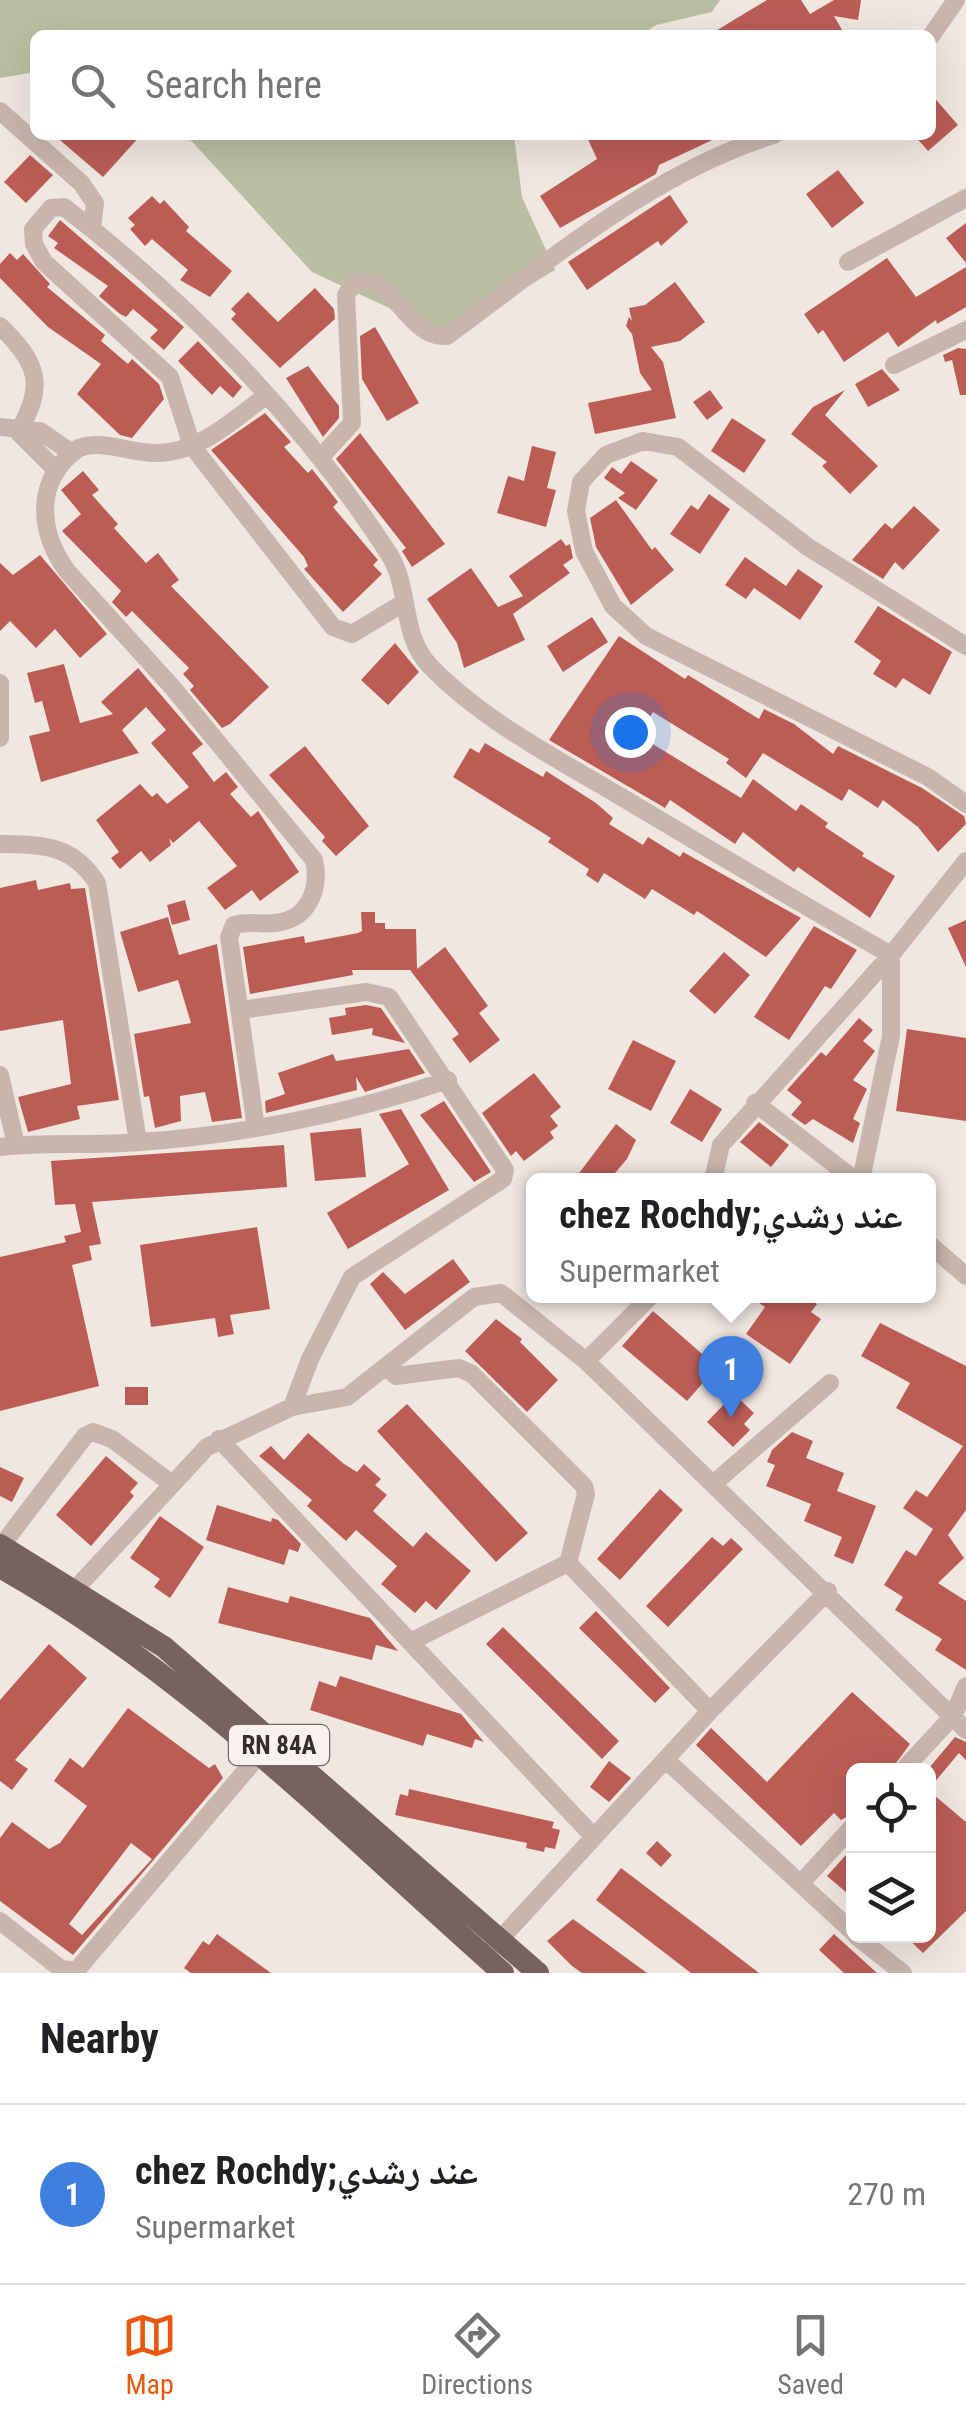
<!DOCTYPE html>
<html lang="en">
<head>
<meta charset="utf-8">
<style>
	:root { --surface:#fff; --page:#f2f2f2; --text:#202124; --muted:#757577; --line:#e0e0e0; --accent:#ea580c }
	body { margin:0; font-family:"Roboto Condensed","Noto Naskh Arabic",sans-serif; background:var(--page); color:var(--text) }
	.controls { position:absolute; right:30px; bottom:30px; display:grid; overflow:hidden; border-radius:15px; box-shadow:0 10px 40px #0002 }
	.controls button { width:90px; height:90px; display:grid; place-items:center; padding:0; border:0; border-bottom:2px solid var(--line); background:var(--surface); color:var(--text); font:50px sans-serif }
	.you { position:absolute; left:630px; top:732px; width:35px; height:35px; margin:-25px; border:8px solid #fff; border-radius:50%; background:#1a73e8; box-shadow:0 0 0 15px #1a73e833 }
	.badge { display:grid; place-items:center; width:65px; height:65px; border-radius:50%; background:var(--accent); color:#fff; font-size:32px; font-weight:700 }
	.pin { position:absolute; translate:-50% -82px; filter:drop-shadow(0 2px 5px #0008) }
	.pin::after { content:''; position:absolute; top:52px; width:35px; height:30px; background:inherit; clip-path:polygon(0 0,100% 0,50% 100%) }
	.popup { position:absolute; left:526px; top:1173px; width:410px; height:130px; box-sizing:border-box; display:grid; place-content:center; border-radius:15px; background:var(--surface); filter:drop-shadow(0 2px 8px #0005); font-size:32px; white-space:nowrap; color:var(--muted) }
	.popup b { font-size:38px; color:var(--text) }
	.popup::after { content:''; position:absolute; left:50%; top:100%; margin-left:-20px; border:20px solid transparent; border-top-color:var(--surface) }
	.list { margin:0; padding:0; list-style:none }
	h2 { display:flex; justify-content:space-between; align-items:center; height:130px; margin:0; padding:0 40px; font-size:42px }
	h2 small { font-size:32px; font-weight:400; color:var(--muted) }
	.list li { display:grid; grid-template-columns:65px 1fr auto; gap:30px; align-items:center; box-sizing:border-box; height:180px; padding:0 40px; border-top:2px solid var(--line) }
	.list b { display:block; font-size:38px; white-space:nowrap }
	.list p { margin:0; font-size:32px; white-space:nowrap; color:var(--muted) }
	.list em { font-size:32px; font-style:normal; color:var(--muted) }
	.icon { flex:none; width:55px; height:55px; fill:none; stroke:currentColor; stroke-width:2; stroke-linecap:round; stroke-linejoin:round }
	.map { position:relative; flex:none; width:966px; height:1973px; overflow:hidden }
	.search { position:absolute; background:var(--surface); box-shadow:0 10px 40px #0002; left:30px; right:30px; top:30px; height:110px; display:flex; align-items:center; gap:25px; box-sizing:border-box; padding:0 35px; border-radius:15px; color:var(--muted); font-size:38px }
	.sheet { height:310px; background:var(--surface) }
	nav { display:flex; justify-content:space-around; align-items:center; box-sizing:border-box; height:140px; border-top:2px solid var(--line); background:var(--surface); font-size:28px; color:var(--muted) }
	nav a { display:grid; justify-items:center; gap:5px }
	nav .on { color:var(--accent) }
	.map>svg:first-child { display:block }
	.green { fill:#babfa2 }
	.building { fill:#bb5d55; fill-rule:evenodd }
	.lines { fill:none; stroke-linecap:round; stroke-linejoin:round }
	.minor { stroke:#c8b5ad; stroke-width:18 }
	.major { stroke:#78625e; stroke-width:22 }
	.labels { text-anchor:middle; stroke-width:10; stroke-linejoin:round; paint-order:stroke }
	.shield { fill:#f9f1ed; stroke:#726865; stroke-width:2.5 }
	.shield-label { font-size:25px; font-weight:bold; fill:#382d2b }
</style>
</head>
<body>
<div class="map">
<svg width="966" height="1973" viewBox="0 0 966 1973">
	<rect width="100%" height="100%" fill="#f1e7e1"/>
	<path class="green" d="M0,0H720L712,12L656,25L642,35H35V72L0,78Z
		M186,135H514L522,197L555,270L447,335L312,272Z"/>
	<path class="building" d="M767,0H801L810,14L834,0H861L858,20L834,16L845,35H709Z
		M931,94L958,125L928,151L914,135H931Z
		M54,135H141L103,177Z
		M586,135H723L659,165L656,174L560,228L540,196L597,159Z
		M30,155L53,175L26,203L4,182Z
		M838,170L864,203L832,228L806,194Z
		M670,195L688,222L661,246L658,241L587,290L568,262Z
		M152,196L160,204L164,200L189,227L186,231L232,271L210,297L180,280L188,270L152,239L145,246L130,229L135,225L128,218Z
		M60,220L184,327L164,350L150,338L158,330L133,309L126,317L120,314L99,296L108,286L54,248L58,243L48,236Z
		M966,223V263L946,238Z
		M10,253L17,260L23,254L50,284L47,287L105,335L101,341L128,364L132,359L159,384L164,399L132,438L120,435L77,394L101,364L48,327L0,278V264Z
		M887,258L916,297L966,267V307L937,324L936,320L898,347L888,332L844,362L823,330L818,334L804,314Z
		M675,282L705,322L680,341L651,347L663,362L676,418L595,434L588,403L652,390L640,373L632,334L626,326L629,317L632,321L629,308L645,305Z
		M315,288L334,309L335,319L280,368L231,319L236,314L231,309L248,292L278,322Z
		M375,327L419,403L387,421L362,379L360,336Z
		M198,341L242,387L233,398L220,386L212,395L178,361Z
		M958,348L966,349V395H960L952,360L945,362L943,355Z
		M308,366L339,406V418L323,437L286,378Z
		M882,369L900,390L868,407L855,384Z
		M710,390L723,408L707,420L693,402Z
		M845,390L825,415L878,466L850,494L822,466L827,462L791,434L813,407Z
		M265,413L291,442L284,447L308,473L312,469L338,502L333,507L378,560L373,565L382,574L343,612L304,569L308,566L304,557L211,450Z
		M732,418L766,440L744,473L711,451Z
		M360,433L445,544L412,567L402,551L406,548L336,459Z
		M532,446L556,452L547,488L556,490L546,527L497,513L508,476L524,481Z
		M631,461L658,480L636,510L618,498L625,493L604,478L612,467L621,474Z
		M83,471L99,490L92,495L118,524L114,528L146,563L158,553L179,580L171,586L269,687L230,724L222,728L190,690L194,686L183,674L189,668L132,611L126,617L112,602L121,591L62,531L81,514L61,490Z
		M709,494L730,509L700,554L670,534L691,505L698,510Z
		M616,500L652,550L655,547L674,570L631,605L596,547L590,518Z
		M914,506L940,530L903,570L895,562L883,579L852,560L885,523L892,529Z
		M561,539L566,546L570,544L573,558L563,565L570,573L513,614L525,640L464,668L457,643L427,599L471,568L498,607L523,596L509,576Z
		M40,555L107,634L80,658L55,629L36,648L10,621L0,631V563L13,575Z
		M745,557L786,586L798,569L823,586L800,620L754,588L746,599L725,585Z
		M878,606L952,652L930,695L903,678L896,688L873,674L881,661L854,642Z
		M592,617L608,642L563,672L547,646Z
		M619,636L685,679L688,675L759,719L764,709L794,724L833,754L838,746L922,788L964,816L966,824L938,852L918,827L883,800L878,808L849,789L842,801L763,753L746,778L726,763L729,759L653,712L638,735L741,798L753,779L796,811L801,804L828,823L825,827L864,853L862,856L895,876L870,918L798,867L794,872L743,832L735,844L670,800L665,808L549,740Z
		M395,643L419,672L388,705L361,680Z
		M64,664L80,723L113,714L101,702L138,668L203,744L192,753L214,782L226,772L238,787L230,794L251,817L258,811L299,872L260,901L252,890L225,910L207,888L237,866L199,821L173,843L169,838L171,845L150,862L141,851L120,869L111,858L119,852L96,820L140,784L152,797L157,793L167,804L189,787L151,743L166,730L146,707L122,730L139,753L41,782L29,736L50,731L42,701L35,703L27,673Z
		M485,743L543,777L546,771L596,803L613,818L609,824L643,845L648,837L680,857L683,852L801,918L766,957L697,911L694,915L652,889L645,899L604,873L598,883L586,875L589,869L548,842L551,838L453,777L470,748L479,753Z
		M305,746L369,826L336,856L322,841L325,837L269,775Z
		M36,880L38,890L70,883L71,889L85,888L119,1100L77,1106L80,1119L28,1132L18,1097L71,1084L63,1020L0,1031V888Z
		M185,900L190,920L172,925L167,905Z
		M361,912H375V923H385V929H416L417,969L445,947L488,1006L479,1013L500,1040L470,1063L452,1039L459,1034L410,970H352L353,975L250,994L243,947L304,936L305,943L358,933L362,931Z
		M168,917L179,955L217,944L242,1118L212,1122L205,1092L180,1096L181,1121L155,1128L149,1096L144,1097L134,1034L191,1023L178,980L138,992L120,932Z
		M966,920V967L948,928Z
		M814,926L857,950L831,989L825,986L789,1040L754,1017Z
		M724,952L750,975L715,1014L689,991Z
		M366,1005L381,1008L405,1043L372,1035L373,1028L332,1035L329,1018L346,1015L345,1008Z
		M859,1018L873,1030L863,1041L875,1051L853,1080L867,1089L853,1119L860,1123L853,1143L813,1119L805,1125L791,1115L802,1102L787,1090L821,1052L826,1056Z
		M907,1029L966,1038V1121L896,1111Z
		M633,1040L676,1061L651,1111L608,1089Z
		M409,1049L425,1073L365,1092L356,1077L357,1090L266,1113L265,1101L285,1094L278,1073L333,1054L336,1061Z
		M534,1073L561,1107L550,1116L558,1126L550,1132L554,1138L524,1161L516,1151L511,1156L482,1113Z
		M690,1089L722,1109L702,1142L670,1123Z
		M444,1101L491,1172L474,1182L420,1115Z
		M401,1109L449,1190L348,1249L327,1213L409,1164L379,1114Z
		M759,1122L789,1145L771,1167L740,1142Z
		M616,1124L636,1140L627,1159L609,1180H574Z
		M361,1128L366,1177L315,1181L310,1133Z
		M284,1145L287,1187L92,1202L101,1244L89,1246L92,1260L72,1265L99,1386L0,1411V1257L66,1242L64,1236L81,1232L75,1204L55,1205L51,1161Z
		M257,1227L270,1309L230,1315L234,1334L218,1337L215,1318L151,1327L140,1245Z
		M453,1259L470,1282L405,1330L370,1284L383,1272L405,1294Z
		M748,1296H805L817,1304L811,1312L821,1319L790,1364L746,1334L765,1307Z
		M653,1311L717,1367L687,1401L622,1346Z
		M496,1319L522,1339L520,1342L558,1380L527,1412L465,1351Z
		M880,1323L966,1366V1510L948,1535L964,1558L938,1583L966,1601V1670L935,1650L942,1639L895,1610L903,1597L884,1585L906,1550L916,1556L933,1529L903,1508L916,1490L927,1497L963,1446L896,1408L910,1383L861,1356Z
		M125,1387H148V1405H125Z
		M734,1394L754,1413L744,1424L750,1430L733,1447L707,1422Z
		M407,1404L528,1533L496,1562L377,1431Z
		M792,1432L813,1441L806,1458L844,1473L837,1491L876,1506L853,1564L834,1556L842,1537L804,1521L811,1504L766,1486L775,1465L767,1462L772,1450Z
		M308,1433L344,1464L357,1472L364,1464L381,1479L375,1485L387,1495L373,1511L413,1547L426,1532L471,1571L436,1610L426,1601L415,1613L381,1584L397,1566L356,1530L346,1541L307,1506L312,1500L259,1456L271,1446L284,1460Z
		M106,1456L138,1483L130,1492L134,1496L91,1546L56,1515Z
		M0,1467L24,1478L12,1502L0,1496Z
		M660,1489L683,1510L620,1580L597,1559Z
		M217,1505L271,1522L272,1518L278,1520L301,1544L298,1552L289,1549L284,1565L206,1540Z
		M160,1516L204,1547L170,1598L154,1587L160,1579L130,1558Z
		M712,1537L723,1546L731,1538L743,1549L668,1627L646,1606Z
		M228,1587L288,1603L290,1596L370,1618L398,1651L376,1645L372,1660L218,1623Z
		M596,1611L670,1688L655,1703L579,1628Z
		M503,1627L619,1741L602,1759L486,1644Z
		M49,1644L87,1678L15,1760L28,1769L12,1790L0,1781V1700Z
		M340,1676L461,1714L484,1742L475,1739L472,1748L427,1734L423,1746L310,1710L319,1681L336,1687Z
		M852,1692L910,1744L891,1770H854V1813L841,1820L834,1813L801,1846L696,1745L711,1728L767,1782Z
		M128,1708L209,1768L215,1764L223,1778L73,1955L0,1901V1838L12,1822L49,1849L60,1843L87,1806L54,1781L70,1758L83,1768ZM131,1843L152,1859L82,1935L69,1924Z
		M955,1737L966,1742V1760L959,1753L928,1790V1770H920L925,1765L929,1768Z
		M609,1761L631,1778L609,1802L590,1787Z
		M409,1789L554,1822L552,1828L560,1830L555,1849L545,1847L544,1852L526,1848L527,1843L395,1815L400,1794L408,1796Z
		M928,1790L966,1822V1911L923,1953L905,1936H928Z
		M657,1841L672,1855L661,1867L646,1853Z
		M854,1846V1899L827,1876Z
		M621,1868L720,1943L759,1973H691L596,1900Z
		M573,1919L647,1973H582L572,1966L547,1941Z
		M217,1934L271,1973H191L184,1968L203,1941L209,1945Z
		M834,1934L877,1973H844L819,1950Z"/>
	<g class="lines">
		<path class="minor" d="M931,36L956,0
			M0,111L81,183L95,203L92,228
			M848,262L966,198
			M0,326C38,363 46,385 18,432
			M894,365L966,330
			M0,427L40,431L72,453
			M18,432L57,471
			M320,458L352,423L346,295L354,283C395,272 406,339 447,336C547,263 654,171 774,135
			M405,602L352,634L333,627L192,446L170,377L44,262L34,244L33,229L51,208L64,207C189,303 303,421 389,554C411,589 400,635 430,666C483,721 558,759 623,798C712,851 801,904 891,955V1036L861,1180
			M966,646L808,547L678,447L643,441L606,455L581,482L576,511L584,551L613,606L646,636L928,777L966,804
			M0,683V738
			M0,844C43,845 72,844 97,883L138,1142
			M241,1010L366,992L389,997L505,1170L503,1179L352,1277L310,1359L292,1407
			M0,1075L16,1145
			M755,1103L855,1180
			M256,1128L229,937L234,925C250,920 265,926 281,922C311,916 320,885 314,860L173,688L67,571C38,531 34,479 79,448C104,439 132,454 157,453C200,453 235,418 267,395
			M0,1147C46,1142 93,1146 139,1142C242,1135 350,1113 448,1080
			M713,1180L721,1145L891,955L966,861
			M928,1243L966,1276
			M586,1361L651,1296
			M387,1368L396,1376L459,1368L472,1374L584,1486L586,1494L568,1563
			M219,1439L593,1836
			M713,1484L830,1383
			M2,1545L85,1436L93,1432L112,1439L172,1484
			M66,1599L207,1447L292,1407L347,1397L474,1297L501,1293L586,1361L966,1730
			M412,1641L568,1563L710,1711
			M666,1760L854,1933
			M903,1770L953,1716L966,1686
			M801,1883L854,1825
			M0,1921L61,1969L76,1971L259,1755
			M856,1936L903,1973
			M492,1948L710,1711L828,1591"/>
		<path class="major" d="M0,1545L164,1647L538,1973
			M0,1567C190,1674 341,1830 503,1973"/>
	</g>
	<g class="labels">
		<rect class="shield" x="229" y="1725" width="100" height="40" rx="8"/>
		<g class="shield-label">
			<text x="279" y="1754">RN 84A</text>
		</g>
	</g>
</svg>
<div class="controls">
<button><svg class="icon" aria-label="locate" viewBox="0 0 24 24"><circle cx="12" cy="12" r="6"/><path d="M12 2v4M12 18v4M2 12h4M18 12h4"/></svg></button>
<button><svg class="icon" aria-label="layers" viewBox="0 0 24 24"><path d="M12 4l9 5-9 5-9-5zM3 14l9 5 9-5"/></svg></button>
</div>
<div class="you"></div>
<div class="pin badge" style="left:731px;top:1418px;background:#3f7fe0">1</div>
<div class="popup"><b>chez Rochdy;عند رشدي</b>Supermarket</div>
<div class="search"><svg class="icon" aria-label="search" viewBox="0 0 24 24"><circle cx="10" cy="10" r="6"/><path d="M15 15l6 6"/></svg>Search here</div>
</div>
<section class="sheet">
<h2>Nearby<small></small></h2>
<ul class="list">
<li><span class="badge" style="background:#3f7fe0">1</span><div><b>chez Rochdy;عند رشدي</b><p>Supermarket</p></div><em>270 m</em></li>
</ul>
</section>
<nav>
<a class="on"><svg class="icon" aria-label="map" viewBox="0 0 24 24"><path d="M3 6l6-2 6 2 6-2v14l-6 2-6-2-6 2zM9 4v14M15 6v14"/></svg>Map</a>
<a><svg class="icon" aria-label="directions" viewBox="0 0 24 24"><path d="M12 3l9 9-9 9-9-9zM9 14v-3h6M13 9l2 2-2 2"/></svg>Directions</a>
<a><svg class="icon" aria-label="saved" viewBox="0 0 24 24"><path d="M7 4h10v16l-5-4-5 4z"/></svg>Saved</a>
</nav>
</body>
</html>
